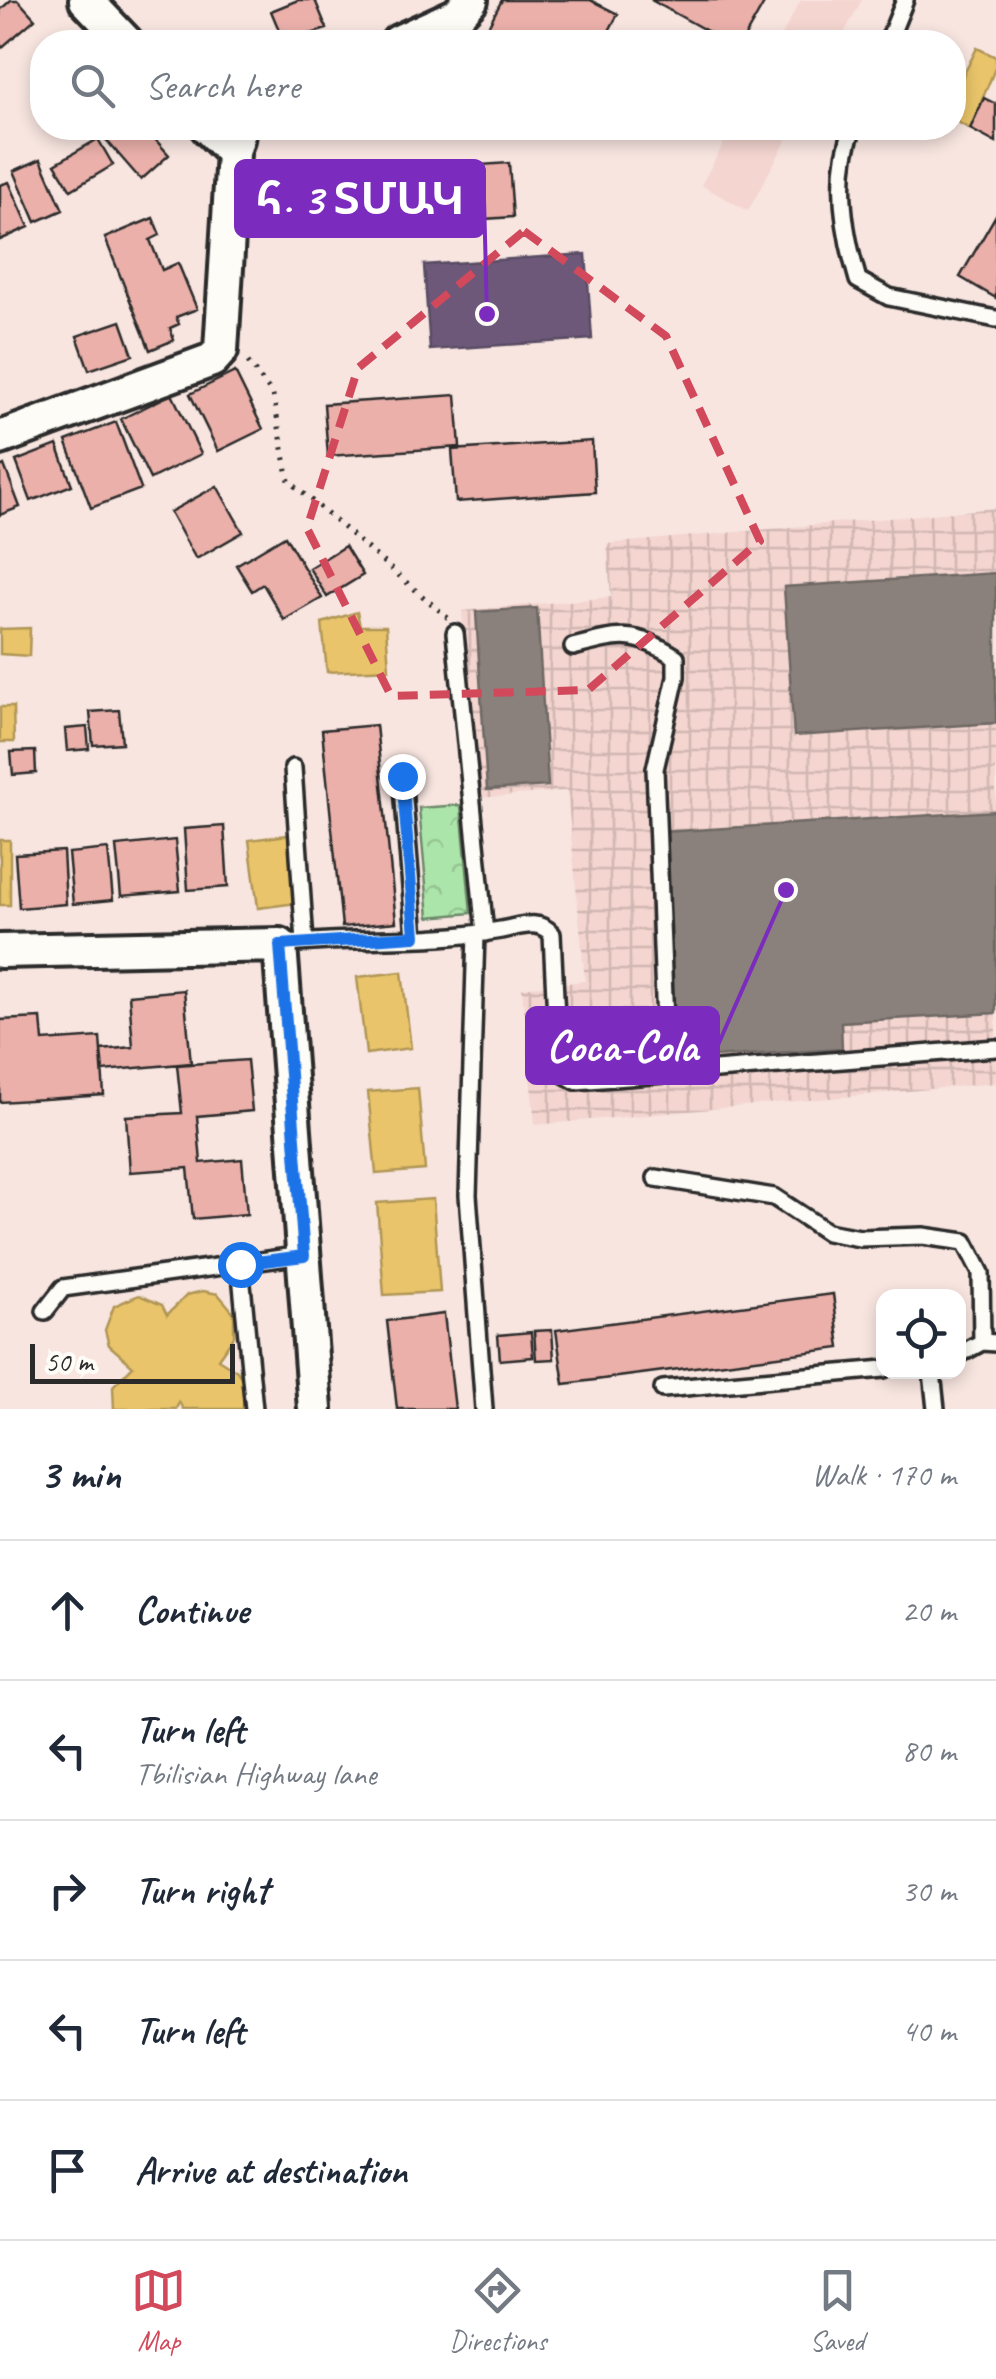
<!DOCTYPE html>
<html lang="en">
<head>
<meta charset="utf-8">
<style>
	:root { --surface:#fff; --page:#f6f6f7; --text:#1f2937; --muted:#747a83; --line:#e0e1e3; --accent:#d1495b }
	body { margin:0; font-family:Caveat,"Noto Sans Armenian",sans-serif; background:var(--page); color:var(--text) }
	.controls { position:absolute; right:30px; bottom:30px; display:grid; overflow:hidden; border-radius:20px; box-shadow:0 5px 15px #0003 }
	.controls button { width:90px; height:90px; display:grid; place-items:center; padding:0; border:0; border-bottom:2px solid var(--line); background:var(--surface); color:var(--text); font:50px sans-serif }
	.scale { position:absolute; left:30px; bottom:25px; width:205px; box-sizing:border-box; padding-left:10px; border:5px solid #2b2b2b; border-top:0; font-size:28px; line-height:35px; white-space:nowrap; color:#2b2b2b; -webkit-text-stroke:8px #fdfcf7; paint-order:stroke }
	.stop { position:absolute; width:30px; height:30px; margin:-22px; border:8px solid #1a73e8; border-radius:50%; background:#fff }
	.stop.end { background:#1a73e8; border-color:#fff; box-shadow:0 2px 10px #0008 }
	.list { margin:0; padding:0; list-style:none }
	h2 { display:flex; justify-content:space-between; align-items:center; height:130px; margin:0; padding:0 40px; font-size:42px }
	h2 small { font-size:32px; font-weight:400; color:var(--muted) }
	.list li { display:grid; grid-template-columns:65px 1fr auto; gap:30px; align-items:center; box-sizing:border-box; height:140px; padding:0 40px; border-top:2px solid var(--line) }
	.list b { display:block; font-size:38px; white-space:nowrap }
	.list p { margin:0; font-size:32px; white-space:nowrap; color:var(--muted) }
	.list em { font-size:32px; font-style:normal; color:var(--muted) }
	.icon { flex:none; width:55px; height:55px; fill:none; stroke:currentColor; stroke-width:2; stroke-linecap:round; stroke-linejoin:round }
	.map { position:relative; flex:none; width:996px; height:1409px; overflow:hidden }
	.search { position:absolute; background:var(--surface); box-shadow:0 5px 15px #0003; left:30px; right:30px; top:30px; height:110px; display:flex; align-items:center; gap:25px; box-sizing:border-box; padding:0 35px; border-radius:40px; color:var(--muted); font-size:38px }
	.sheet { height:830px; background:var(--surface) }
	nav { display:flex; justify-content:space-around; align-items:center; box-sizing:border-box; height:140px; border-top:2px solid var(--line); background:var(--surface); font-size:28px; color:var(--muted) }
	nav a { display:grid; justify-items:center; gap:5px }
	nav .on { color:var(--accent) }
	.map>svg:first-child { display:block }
	.built { fill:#f4d5d0 }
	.industrial { fill:url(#industrial-grid) }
	.park { fill:url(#park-crowns); stroke:#6c886a; stroke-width:2.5 }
	.homes { fill:#e9c46a; stroke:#b09657; stroke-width:2.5 }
	.offices { fill:#6d597a; stroke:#594b62; stroke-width:2.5 }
	.industry { fill:#8a817c; stroke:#6e6764; stroke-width:2.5 }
	.building { fill:#ebb0aa; stroke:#2b2b2b; stroke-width:2.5 }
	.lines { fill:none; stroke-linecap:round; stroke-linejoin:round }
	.service-casing { stroke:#2b2b2b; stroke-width:22 }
	.minor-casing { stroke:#2b2b2b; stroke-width:40 }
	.path { stroke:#2b2b2b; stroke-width:5; stroke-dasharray:2.5 8; stroke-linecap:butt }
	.service { stroke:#fdfcf7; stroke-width:15 }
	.minor { stroke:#fdfcf7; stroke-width:32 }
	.route { stroke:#1a73e8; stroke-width:12 }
	.marked { fill:none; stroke:#d1495b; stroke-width:8; stroke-dasharray:20 12; stroke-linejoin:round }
	.leader { fill:none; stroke:#7b2cbf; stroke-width:4 }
	.callout-dot { fill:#7b2cbf; stroke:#fdfcf7; stroke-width:4 }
	.callout { fill:#7b2cbf; stroke:#7b2cbf; stroke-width:4 }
	.callout-label { font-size:45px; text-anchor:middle; font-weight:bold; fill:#fff }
</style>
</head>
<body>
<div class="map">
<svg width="996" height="1409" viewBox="0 0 996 1409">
	<defs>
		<pattern id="industrial-grid" width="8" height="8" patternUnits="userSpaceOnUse" patternTransform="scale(2.5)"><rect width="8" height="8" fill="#f4d5d0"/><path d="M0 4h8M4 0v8" fill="none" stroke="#d1b7b3"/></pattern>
		<pattern id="park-crowns" width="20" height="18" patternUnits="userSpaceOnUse" patternTransform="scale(2.5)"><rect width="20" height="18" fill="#ace5aa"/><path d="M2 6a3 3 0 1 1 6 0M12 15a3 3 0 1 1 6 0" fill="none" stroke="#94c592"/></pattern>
	</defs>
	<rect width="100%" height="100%" fill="#f8e5e0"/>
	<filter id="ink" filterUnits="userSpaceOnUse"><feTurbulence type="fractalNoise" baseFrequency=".01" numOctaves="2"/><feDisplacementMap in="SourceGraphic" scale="20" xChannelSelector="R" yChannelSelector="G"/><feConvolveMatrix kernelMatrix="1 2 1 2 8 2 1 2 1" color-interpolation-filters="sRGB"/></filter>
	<g filter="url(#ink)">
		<path class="built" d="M801,0H862L839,42H778Z
			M732,128H793L748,211L701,185Z"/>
		<path class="industrial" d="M996,508V1083L535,1125L522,988L585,981L567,791L479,798L462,611L611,597L607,544Z"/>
		<path class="park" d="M461,805L471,913L429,917L419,808Z"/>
		<path class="homes" d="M977,48L996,57V66L970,129L954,120V94Z
			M357,612L360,626H386L389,669L327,672L322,623Z
			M30,628L29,656L0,654V629Z
			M0,707H13L14,742H0Z
			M288,835L297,903L258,908L249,840Z
			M0,840H10V905H0Z
			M402,972L411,1048L366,1054L357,977Z
			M418,1088L425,1170L376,1174L368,1092Z
			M433,1199L440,1292L384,1295L377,1203Z
			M203,1291L218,1294L234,1313V1336L218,1359L237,1371L245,1383L243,1409H183L179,1402L176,1409H114L113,1386L133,1366L109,1345L105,1330L114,1306L139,1295L162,1305L167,1315L187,1295Z"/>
		<path class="offices" d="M586,254L592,339L430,350L424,265Z"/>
		<path class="industry" d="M996,573V723L794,736L784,587Z
			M537,608L548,786L487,790L476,612Z
			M996,811V1013L841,1022L842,1049L712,1057L710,1030L675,1033L662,832Z"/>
		<path class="building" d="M11,0H18L35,19L0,49V10Z
			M298,0H315L327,29L284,42L271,11Z
			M502,0H590L618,14L603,42H480Z
			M651,0H766L742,42H727Z
			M984,98L996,104V143L970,129Z
			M109,128H145L169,155L141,180L101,134Z
			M98,139L113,165L71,190L55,164Z
			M41,159L63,210L36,222L14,171Z
			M509,163L513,217L308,231L304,177Z
			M9,182L29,227L0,240V185Z
			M996,215V298L960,277Z
			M153,218L160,235L150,240L162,270L178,263L197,309L176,317L179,324L170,328L174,340L150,350L105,238Z
			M121,321L133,355L89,370L77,336Z
			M235,372L263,429L218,451L190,394Z
			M172,394L201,454L150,479L121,419Z
			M456,395L460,447L328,456L324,404Z
			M116,422L141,489L91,508L66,441Z
			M592,441L595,492L456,502L452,450Z
			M57,445L72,485L31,501L16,461Z
			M4,465L20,507L0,515V467Z
			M217,486L243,532L196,559L170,512Z
			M285,536L322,598L284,620L263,584L252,591L236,565Z
			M345,546L363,575L327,597L309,568Z
			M119,710L122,743L93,745L90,712Z
			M376,725L396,922L342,927L322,730Z
			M87,727L89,749L67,751L65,729Z
			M35,751L36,773L13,775L11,752Z
			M224,826L228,887L188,890L184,829Z
			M175,840L180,891L121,896L116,846Z
			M108,849L113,900L73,904L68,853Z
			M63,851L66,904L19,908L15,854Z
			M184,990L191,1063L103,1071L101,1050L133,1047L129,995Z
			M41,1018L43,1041L100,1037L104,1095L0,1102V1020Z
			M247,1060L252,1111L197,1116L201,1163L242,1159L247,1214L193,1219L188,1168L130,1172L126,1116L182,1113L177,1065Z
			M833,1294L840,1348L564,1384L556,1330Z
			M444,1314L455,1409H397L387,1321Z
			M552,1330L554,1359L536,1360L534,1331Z
			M531,1332L533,1357L500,1360L498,1335Z"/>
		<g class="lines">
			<g class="service-casing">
				<path id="service" d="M888,42L905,0
					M853,128C834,175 844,233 858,280L889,297L996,319
					M455,633L485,933
					M573,647C619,635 634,630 676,657V677L655,769L667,1074
					M293,768L305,942
					M402,775L415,937
					M476,934L468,1195L484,1409
					M280,945C353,936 429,943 501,930C519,927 538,918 552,934L558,1059L564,1074L576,1081L996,1048
					M656,1178L774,1197L827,1232L860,1238L923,1236L965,1242L981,1273L982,1342
					M240,1264L254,1409
					M45,1311L63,1288L303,1255
					M958,1355L982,1342L996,1343
					M932,1372L936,1409
					M663,1389L884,1369"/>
			</g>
			<g class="minor-casing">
				<path id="minor" d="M86,0L126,42
					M398,42L457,15L471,0
					M208,128L233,153
					M0,438L212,360L221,350L233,153L240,128
					M0,951L280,945L315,1409"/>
			</g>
			<path class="path" d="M248,362L273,395L289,481L448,618"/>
			<use href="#service" class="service"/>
			<use href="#minor" class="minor"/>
		</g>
	</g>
	<g class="lines" filter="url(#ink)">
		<path class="route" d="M240,1264L304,1256L280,945L415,936L402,776"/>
	</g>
	<path class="marked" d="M524,231L666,336L760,541L588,690L391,696L307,528L358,368Z"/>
	<path class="leader" d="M487 314L484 198M786 890L718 1045"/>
	<g class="callout-dot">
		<circle cx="487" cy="314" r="10"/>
		<circle cx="786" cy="890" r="10"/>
	</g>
	<g class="callout">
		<rect x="236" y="161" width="248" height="75" rx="10"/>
		<rect x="527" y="1008" width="191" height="75" rx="10"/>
	</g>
	<g class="callout-label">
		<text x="360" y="214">հ. 3 ՏՄԱԿ</text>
		<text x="622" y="1061">Coca-Cola</text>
	</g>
</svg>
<div class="controls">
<button><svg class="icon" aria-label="locate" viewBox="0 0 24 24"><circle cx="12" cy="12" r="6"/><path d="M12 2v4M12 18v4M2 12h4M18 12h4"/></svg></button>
</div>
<div class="scale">50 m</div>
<div class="stop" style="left:240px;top:1264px"></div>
<div class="stop end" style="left:402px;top:776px"></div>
<div class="search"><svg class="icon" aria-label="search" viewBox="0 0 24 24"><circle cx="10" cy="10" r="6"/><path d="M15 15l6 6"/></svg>Search here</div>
</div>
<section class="sheet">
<h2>3 min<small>Walk · 170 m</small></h2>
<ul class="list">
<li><svg class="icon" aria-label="ahead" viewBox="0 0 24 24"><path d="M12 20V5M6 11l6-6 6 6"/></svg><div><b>Continue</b></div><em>20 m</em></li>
<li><svg class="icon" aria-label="left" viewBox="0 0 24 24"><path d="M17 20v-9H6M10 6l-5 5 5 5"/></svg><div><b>Turn left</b><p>Tbilisian Highway lane</p></div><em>80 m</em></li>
<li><svg class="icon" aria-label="right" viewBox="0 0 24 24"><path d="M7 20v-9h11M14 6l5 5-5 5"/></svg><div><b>Turn right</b></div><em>30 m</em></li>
<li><svg class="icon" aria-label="left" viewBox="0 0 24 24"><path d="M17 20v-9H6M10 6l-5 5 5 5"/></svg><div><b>Turn left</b></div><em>40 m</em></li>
<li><svg class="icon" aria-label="arrive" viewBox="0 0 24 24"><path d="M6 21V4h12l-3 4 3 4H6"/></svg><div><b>Arrive at destination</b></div></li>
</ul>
</section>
<nav>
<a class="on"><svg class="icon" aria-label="map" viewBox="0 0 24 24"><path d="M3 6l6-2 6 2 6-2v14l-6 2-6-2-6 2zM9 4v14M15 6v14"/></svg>Map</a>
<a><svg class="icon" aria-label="directions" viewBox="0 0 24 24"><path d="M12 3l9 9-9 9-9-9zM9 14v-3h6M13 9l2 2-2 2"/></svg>Directions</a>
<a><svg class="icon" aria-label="saved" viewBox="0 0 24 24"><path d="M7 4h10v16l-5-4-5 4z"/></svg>Saved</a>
</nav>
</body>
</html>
